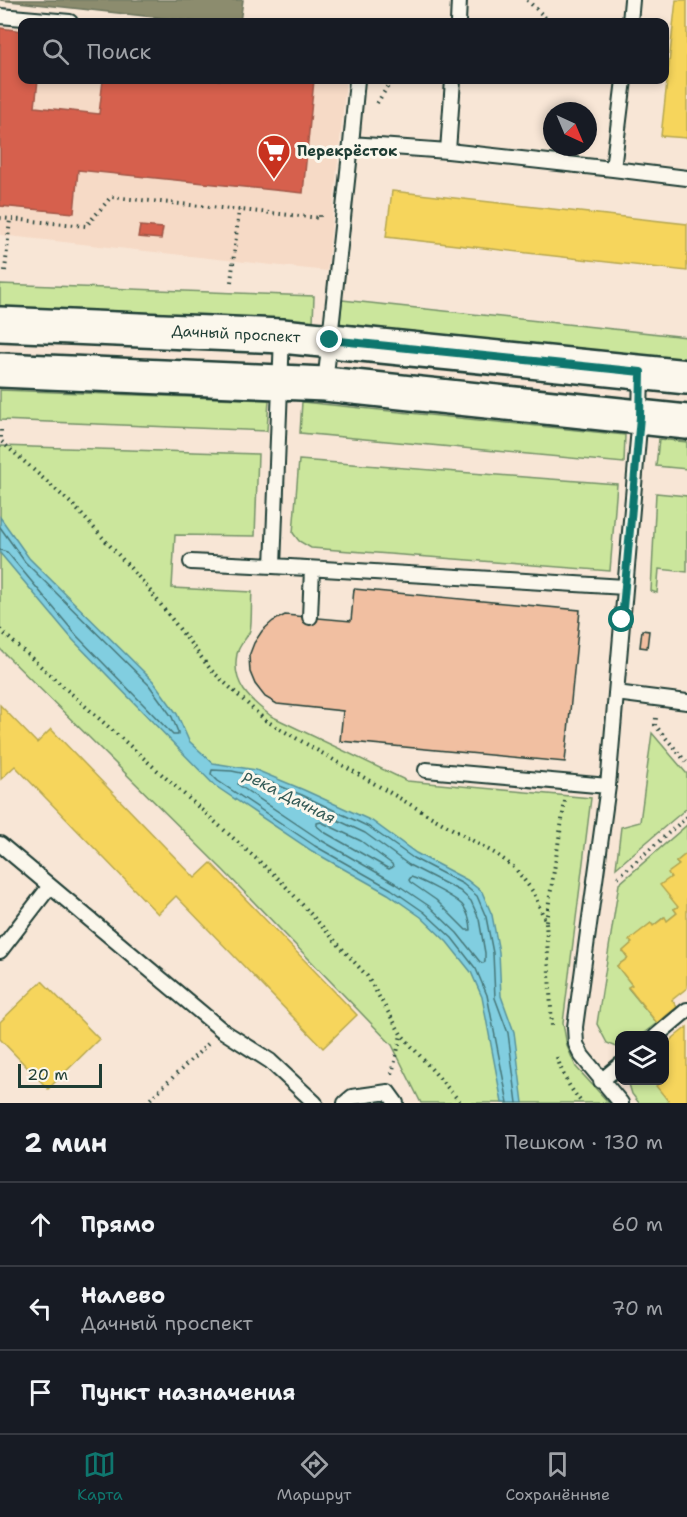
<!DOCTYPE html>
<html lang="ru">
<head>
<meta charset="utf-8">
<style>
	:root { --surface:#171b24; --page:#242831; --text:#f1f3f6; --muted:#9ea1a6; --line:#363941; --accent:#0f766e }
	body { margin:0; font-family:"Shantell Sans",sans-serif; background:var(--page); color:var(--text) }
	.controls { position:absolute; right:18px; bottom:18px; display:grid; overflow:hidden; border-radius:12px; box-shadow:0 3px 9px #0003 }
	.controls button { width:54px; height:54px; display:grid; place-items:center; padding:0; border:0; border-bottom:2px solid var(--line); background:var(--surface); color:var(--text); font:30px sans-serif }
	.compass { position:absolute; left:543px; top:102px; width:54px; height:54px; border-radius:50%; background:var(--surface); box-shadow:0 3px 9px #0003; rotate:136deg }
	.scale { position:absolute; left:18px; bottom:15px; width:84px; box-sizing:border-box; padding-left:6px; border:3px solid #1f3d34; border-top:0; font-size:16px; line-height:21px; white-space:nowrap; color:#1f3d34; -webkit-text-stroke:4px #fbf7ec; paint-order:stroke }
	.stop { position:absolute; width:18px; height:18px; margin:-14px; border:4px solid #0f766e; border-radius:50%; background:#fff }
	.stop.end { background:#0f766e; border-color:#fff; box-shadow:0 2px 6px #0008 }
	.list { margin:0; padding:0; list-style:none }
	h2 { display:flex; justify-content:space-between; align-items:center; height:78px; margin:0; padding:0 24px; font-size:26px }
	h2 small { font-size:20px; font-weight:400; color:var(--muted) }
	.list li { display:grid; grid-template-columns:39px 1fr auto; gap:18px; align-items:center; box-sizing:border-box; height:84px; padding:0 24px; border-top:2px solid var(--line) }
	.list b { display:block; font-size:22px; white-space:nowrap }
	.list p { margin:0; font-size:20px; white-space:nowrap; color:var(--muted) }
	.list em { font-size:20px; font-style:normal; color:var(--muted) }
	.icon { flex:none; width:33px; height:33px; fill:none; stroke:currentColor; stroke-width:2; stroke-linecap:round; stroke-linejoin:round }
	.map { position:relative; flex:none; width:687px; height:1103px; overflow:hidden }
	.search { position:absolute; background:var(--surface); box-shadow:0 3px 9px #0003; left:18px; right:18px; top:18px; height:66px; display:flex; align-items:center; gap:15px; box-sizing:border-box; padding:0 21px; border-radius:12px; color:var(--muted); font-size:22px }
	.sheet { height:330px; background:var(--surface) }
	nav { display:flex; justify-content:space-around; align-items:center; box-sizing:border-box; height:84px; border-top:2px solid var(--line); background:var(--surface); font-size:16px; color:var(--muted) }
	nav a { display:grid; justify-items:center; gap:3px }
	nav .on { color:var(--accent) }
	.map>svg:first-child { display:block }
	.built { fill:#f6dac6 }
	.green { fill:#cbe69c; stroke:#759268; stroke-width:1.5 }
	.water { fill:#81cee0; stroke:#5a949b; stroke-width:1.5 }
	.homes { fill:#f6d55c; stroke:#b6a750; stroke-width:1.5 }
	.shops { fill:#d6604d; stroke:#9f5646; stroke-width:1.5 }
	.industry { fill:#8c8c6e; stroke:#6b745d; stroke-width:1.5 }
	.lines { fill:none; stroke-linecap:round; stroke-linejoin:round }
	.shore { stroke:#467779; stroke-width:1.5 }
	.building { fill:#f1bfa1; stroke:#1f3d34; stroke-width:1.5 }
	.lane-casing { stroke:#1f3d34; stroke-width:18 }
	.secondary-casing { stroke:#1f3d34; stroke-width:38 }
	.path { stroke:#1f3d34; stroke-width:4; stroke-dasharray:1.5 4.5; stroke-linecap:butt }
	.lane { stroke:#fbf7ec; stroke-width:14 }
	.secondary { stroke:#fbf7ec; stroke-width:33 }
	.route { stroke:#0f766e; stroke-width:8 }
	.labels { text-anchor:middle; stroke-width:6; stroke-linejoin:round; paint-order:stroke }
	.poi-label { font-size:15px; font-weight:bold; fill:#1f3d34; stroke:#fbf7ec; text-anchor:start }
	.street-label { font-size:15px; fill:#1f3d34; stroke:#fbf7ec }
	.water-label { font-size:16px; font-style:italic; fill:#335a56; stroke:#fbf7ec }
</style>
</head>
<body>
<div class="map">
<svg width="687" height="1103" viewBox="0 0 687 1103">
	<rect width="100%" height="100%" fill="#f8e6d6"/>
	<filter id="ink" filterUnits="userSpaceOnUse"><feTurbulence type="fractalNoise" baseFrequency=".0167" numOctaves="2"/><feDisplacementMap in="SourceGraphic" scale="12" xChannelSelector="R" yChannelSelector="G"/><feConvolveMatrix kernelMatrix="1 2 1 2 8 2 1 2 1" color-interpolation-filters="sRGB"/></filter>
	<g filter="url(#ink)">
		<path class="built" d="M0,26L22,28V80H346L327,271L0,235Z"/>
		<path class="green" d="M0,284L314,296L313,322L0,309Z
			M342,300L687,337V360L340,324Z
			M0,390L269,400L267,431L0,420Z
			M302,402L625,435L624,463L300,433Z
			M659,439L687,442V469L656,466Z
			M0,446L258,454L255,536L175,535L172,588L252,592C251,600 252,624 250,630C248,638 239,644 237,654C231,684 250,700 271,716L407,781L591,798L563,1023L567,1046L576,1067L609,1103H421L392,1045L224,871L0,649Z
			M299,460L617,484L610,571L311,548L299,541L293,533Z
			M656,493L687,496V572L659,569L657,593L651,591Z
			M652,733L687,774V808L616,868L621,827L640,822Z
			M687,825V853L676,862L679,865L669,873L671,877L678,907L674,909L677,913L667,921L664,917L653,926L651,923L630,940L632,943L623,951L628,958L617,966L632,985L628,988L657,1023L641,1035L620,1036L619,1048L607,1043L597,1024L619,884Z
			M631,1081H658L660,1083L657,1086L670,1103H639L632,1094L629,1084Z"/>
		<path class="water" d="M0,517L29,558L153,681L177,714L189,741L213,763L256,770L304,790L372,821L416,853L467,880L482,892L492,915L499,952L501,996L514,1032L523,1103H502L482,997L471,972L447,942L421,917L388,894L312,851L214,785L73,640L0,553Z"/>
		<path class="homes" d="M676,0H687V138L661,136Z
			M392,191L687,224V271L386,237Z
			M0,705L37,743L51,729L195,878L211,863L357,1015L323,1048L176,896L158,914L15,766L1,779Z
			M687,853V988L672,1000L677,1007L657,1023L628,987L632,985L617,966L628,958L623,951L632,943L629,940L651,923L653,926L665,917L667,921L677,913L674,909L678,907L660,885L671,877L668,873L679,865L676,862Z
			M42,981L99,1039L48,1089L0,1039V1022Z
			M687,1027V1103H670L656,1086L660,1083L658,1080H664V1045Z"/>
		<path class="shops" d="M0,28L22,31V80H38L35,107L99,114L103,80H314L303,193L78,170L74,213L0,206Z
			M140,226L163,228L161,239L138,237Z"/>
		<path class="industry" d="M0,0H243L240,22H199Z"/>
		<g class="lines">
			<path class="shore" d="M0,527L25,562L149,685L172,717L178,732V735H173L77,636L7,552L0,550
				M240,781L252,783L299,802L365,833L409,865L460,891L471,901L479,919L485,953V962L483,963L480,962L457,933L429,906L395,883L319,839L240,786L238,784Z
				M321,822L361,841L392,864L393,867L389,869L324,832L317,826V823Z
				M411,877C421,880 457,898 463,906C468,912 471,923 471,930H466L436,900L410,882L409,880Z
				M508,1103L487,995L476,969L452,938L424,912L391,889L315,846L218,781L211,774L212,770L232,771L255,776L302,795L369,827L413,858L463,884L477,896L486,917L493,953L495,998L508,1033L517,1103"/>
		</g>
		<path class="building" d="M354,589L580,610L565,762L340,741L343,711L277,704L265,697L255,684L250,672L249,656L254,643L262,631L273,621L285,615L351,621Z
			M642,630L649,631L647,648L640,647Z"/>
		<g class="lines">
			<g class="lane-casing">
				<path id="lane" d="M0,16L70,22
					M458,22L459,0
					M630,22L632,0
					M351,144L357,80
					M448,151L453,80
					M613,169L687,178
					M282,336L273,566L625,587
					M325,384L351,144L448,151L613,169L624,80
					M191,562L273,566
					M310,617L312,569
					M616,693L687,702
					M426,770L608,786
					M0,844L223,1031L270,1061L315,1103
					M0,951L50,886
					M656,1036L687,1010
					M601,1081L620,1065
					M345,1103L352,1097L388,1092L396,1103
					M621,1103L582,1056L576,1044L575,1027L608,786L640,416L641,372"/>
			</g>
			<g class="secondary-casing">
				<path id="secondary" d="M0,324L282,336L687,377
					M0,370L325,384L687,422"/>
			</g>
			<path class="path" d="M527,0L550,22
				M377,103L392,80
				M0,218L86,226L111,197L320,218V214
				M5,271L10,219
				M231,282L239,210
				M1,430V441L73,505L144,583L211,670L265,720L473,841L496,854L515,868L534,893L539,906L546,922L552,1026
				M0,630L279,879L367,976L401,1034L461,1103
				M656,718L655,725L687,763
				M618,877L687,817
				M546,921L565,801
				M557,1057C563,1076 569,1087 582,1103
				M392,1074L401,1035
				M146,1103L209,1043"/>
			<use href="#lane" class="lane"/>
			<use href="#secondary" class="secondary"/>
		</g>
	</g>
	<g class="lines" filter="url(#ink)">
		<path class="route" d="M330,340L641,372L640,417L622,620"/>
	</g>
	<defs>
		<g id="supermarket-pin" transform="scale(1.725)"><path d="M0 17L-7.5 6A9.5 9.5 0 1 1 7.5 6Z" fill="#c8321e" stroke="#fbf7ec"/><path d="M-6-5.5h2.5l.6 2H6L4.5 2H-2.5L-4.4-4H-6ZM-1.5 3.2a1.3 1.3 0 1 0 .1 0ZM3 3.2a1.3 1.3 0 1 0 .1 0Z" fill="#fff"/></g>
	</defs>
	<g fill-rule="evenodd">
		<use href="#supermarket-pin" x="274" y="151"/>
	</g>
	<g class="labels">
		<g class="poi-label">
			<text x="297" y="156">Перекрёсток</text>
		</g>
		<g class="street-label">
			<text transform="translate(236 334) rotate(3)" y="5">Дачный проспект</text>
		</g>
		<g class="water-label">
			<text transform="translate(290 796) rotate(27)" y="6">река Дачная</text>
		</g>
	</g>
</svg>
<div class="controls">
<button><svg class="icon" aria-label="layers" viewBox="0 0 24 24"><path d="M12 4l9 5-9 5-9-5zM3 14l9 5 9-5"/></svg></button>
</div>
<svg class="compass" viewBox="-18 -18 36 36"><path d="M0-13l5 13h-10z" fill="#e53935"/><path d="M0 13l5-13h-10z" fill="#9ea1a6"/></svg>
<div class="scale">20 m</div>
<div class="stop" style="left:622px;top:620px"></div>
<div class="stop end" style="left:330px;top:340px"></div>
<div class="search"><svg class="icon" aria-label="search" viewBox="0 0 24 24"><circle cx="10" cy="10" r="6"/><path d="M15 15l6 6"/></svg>Поиск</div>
</div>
<section class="sheet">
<h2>2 мин<small>Пешком · 130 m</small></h2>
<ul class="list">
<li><svg class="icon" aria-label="ahead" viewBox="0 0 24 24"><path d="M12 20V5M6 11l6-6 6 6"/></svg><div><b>Прямо</b></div><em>60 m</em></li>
<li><svg class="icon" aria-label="left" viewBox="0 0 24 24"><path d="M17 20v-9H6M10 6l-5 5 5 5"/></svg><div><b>Налево</b><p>Дачный проспект</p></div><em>70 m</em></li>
<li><svg class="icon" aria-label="arrive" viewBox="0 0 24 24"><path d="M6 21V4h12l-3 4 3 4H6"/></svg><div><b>Пункт назначения</b></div></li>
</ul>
</section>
<nav>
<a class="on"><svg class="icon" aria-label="map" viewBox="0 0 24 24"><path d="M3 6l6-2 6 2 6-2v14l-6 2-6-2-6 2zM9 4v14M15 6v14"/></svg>Карта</a>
<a><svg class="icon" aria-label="directions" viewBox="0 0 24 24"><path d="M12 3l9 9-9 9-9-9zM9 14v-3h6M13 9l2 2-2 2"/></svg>Маршрут</a>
<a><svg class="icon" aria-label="saved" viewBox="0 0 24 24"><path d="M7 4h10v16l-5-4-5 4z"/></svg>Сохранённые</a>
</nav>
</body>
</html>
